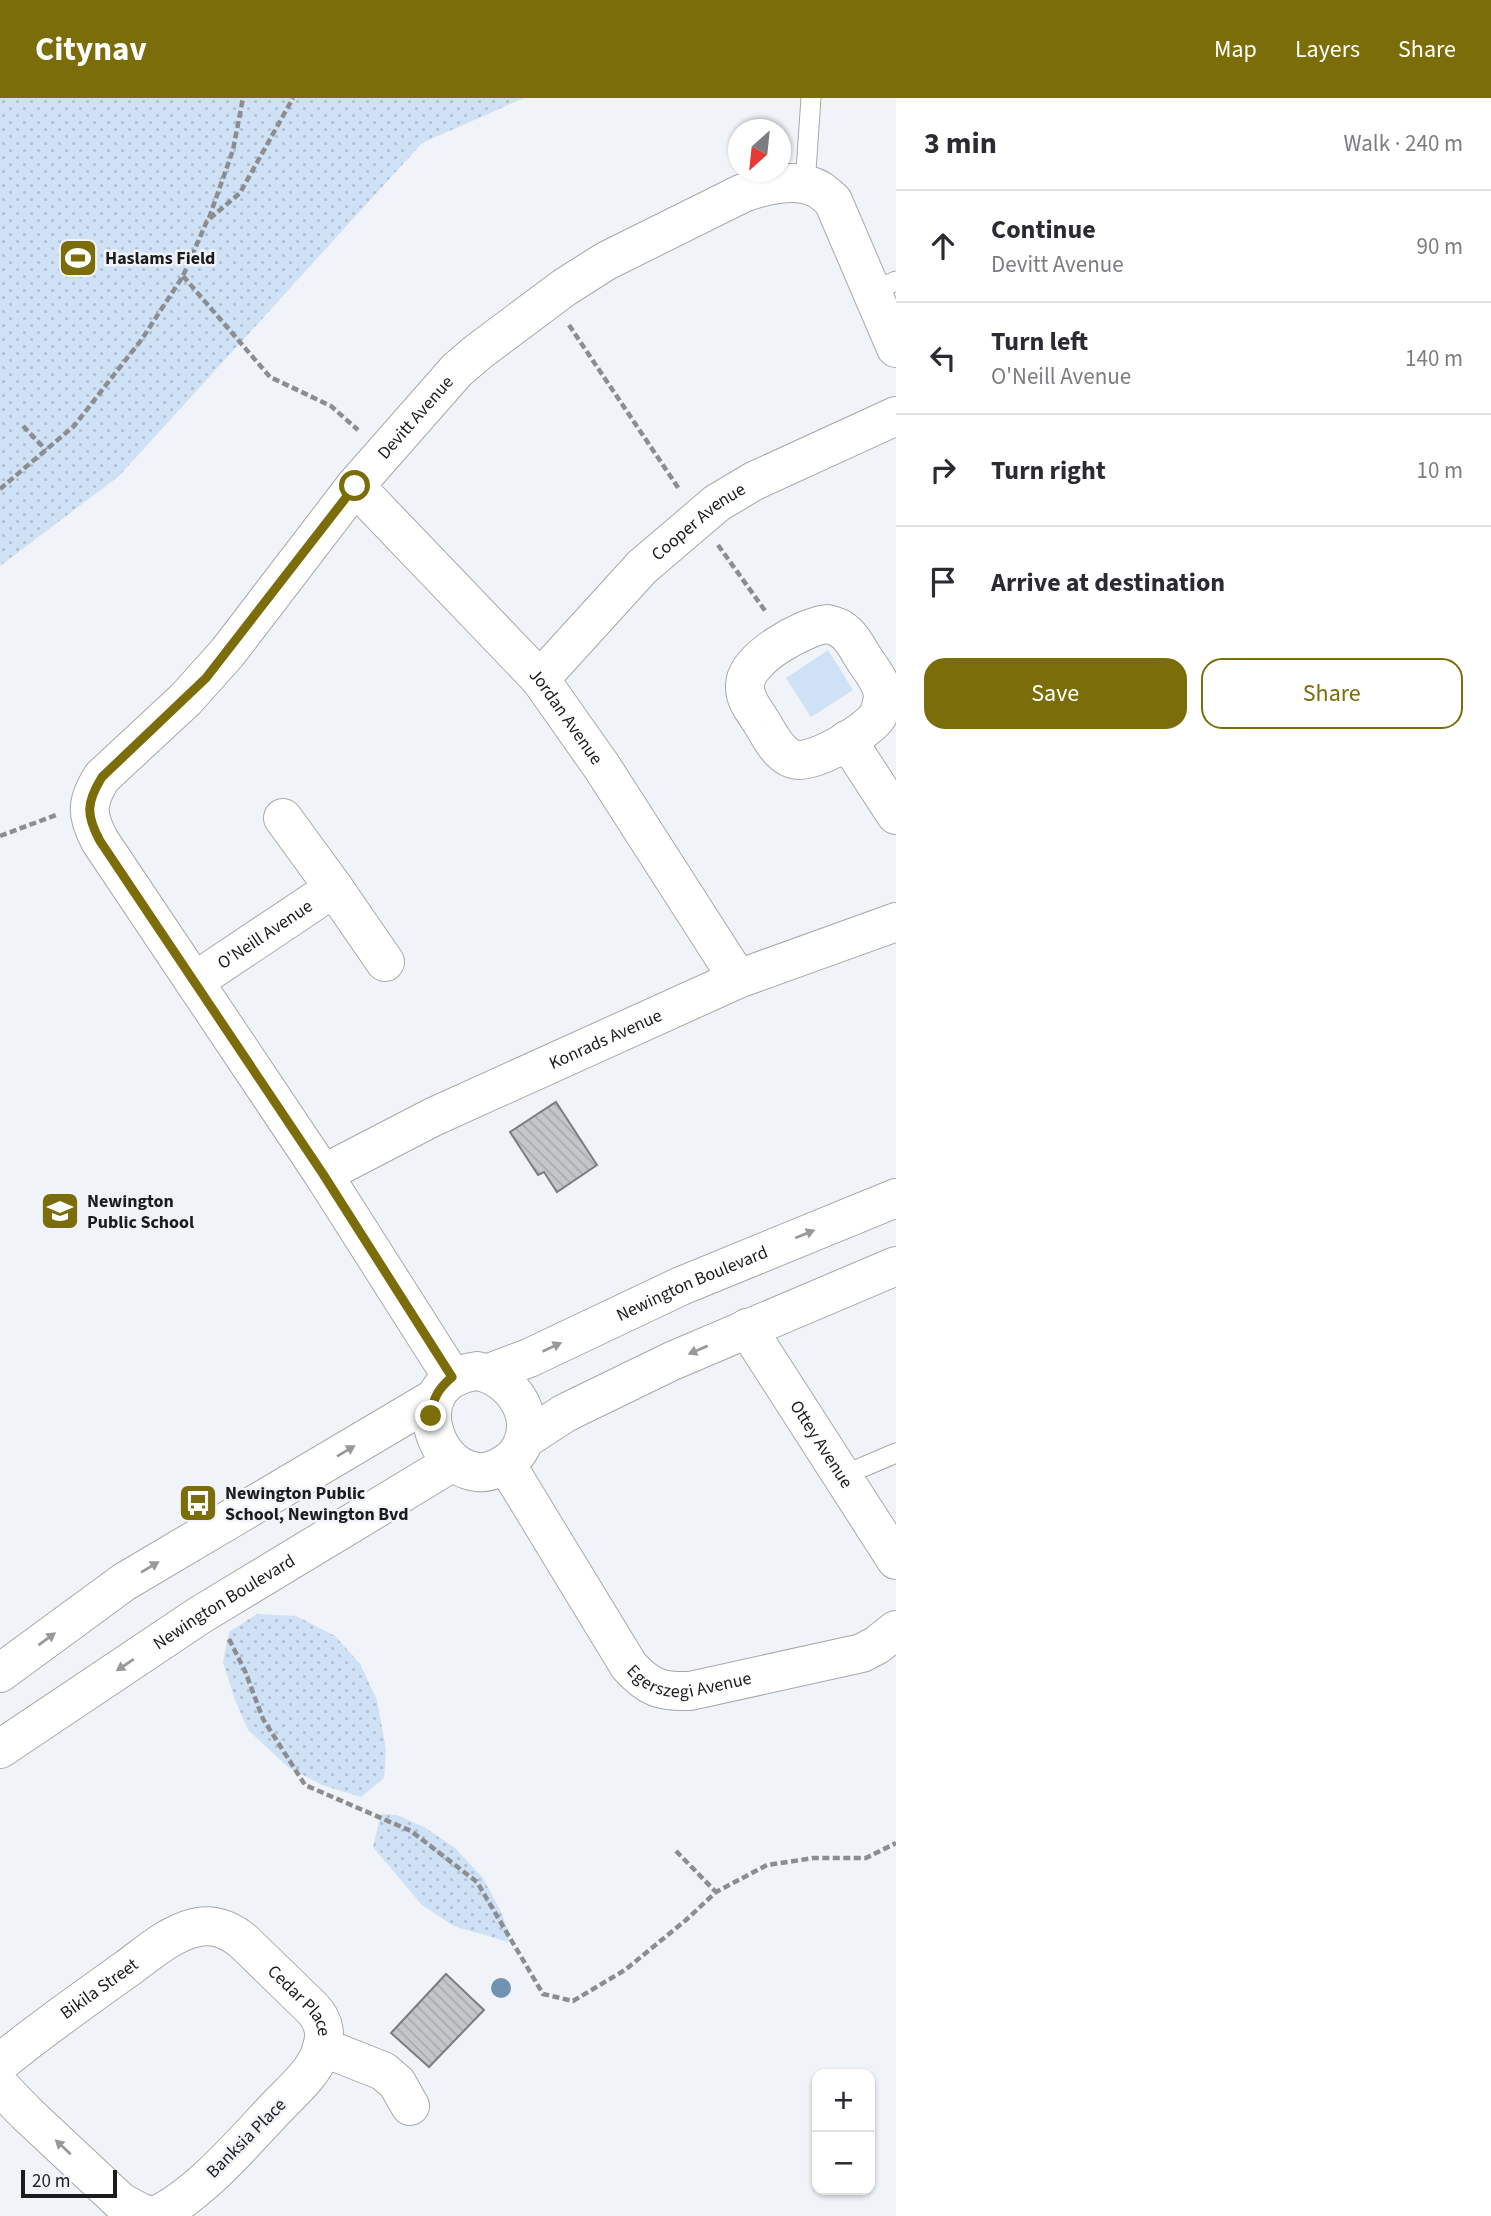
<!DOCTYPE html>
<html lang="en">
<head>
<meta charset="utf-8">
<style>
	:root { --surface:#fff; --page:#f7f7f7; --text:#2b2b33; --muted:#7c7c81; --line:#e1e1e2; --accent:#7b6d09 }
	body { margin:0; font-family:"Source Sans 3",sans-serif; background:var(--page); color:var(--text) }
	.controls { position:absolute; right:21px; bottom:21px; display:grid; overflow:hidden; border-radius:14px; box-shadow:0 2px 5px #0004 }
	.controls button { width:63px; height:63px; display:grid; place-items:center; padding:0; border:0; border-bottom:2px solid var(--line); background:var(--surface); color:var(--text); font:35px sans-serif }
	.compass { position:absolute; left:728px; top:21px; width:63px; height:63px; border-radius:50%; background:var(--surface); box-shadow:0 2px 5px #0004; rotate:207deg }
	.scale { position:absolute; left:21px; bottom:18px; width:96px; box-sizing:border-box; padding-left:7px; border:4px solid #1b1c1d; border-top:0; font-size:19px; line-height:24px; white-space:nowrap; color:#1b1c1d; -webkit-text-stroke:5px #f0f3f7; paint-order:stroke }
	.stop { position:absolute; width:21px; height:21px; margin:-16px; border:5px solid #7b6d09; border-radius:50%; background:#fff }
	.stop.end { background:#7b6d09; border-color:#fff; box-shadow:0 2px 7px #0008 }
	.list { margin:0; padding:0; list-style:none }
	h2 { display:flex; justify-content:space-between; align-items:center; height:91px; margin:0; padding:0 28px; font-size:30px }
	h2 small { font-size:23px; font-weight:400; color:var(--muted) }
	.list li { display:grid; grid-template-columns:46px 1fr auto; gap:21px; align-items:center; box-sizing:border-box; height:112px; padding:0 28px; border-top:2px solid var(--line) }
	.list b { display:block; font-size:26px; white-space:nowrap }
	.list p { margin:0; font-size:23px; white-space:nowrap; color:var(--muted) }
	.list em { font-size:23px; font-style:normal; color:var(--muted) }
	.actions { display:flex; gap:14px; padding:21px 28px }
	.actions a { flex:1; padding:16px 0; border:2px solid var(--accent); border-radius:21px; text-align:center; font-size:24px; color:var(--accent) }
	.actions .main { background:var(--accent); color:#fff }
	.icon { flex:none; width:38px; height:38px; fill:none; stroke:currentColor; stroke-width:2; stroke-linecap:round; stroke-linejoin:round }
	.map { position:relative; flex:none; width:896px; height:2118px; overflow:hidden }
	header { display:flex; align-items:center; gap:42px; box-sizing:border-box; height:98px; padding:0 35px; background:var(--accent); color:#fff }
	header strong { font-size:33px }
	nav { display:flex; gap:38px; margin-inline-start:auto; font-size:24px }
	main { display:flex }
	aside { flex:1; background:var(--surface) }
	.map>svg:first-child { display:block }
	.grass { fill:#cfe1f5 }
	.park { fill:url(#park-dots) }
	.building { fill:url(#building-back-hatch); stroke:#7b7d81; stroke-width:2 }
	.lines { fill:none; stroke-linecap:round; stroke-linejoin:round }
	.lane-casing { stroke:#a6a9ac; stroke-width:21 }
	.street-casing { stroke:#a6a9ac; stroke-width:40 }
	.secondary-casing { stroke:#a6a9ac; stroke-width:40 }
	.path { stroke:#8b8d90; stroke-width:4.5; stroke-dasharray:7 3.5; stroke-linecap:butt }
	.lane { stroke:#fff; stroke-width:19 }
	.street { stroke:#fff; stroke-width:38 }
	.secondary { stroke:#fff; stroke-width:38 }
	.tree { fill:#7093b1 }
	.oneway { fill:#989999 }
	.route { stroke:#7b6d09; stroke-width:9 }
	.labels { text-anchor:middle; stroke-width:5; stroke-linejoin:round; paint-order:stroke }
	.poi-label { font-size:18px; font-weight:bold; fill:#1b1c1d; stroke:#f0f3f7; text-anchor:start }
	.street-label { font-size:18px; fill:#1b1c1d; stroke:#f0f3f7 }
</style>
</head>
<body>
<header>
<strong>Citynav</strong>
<nav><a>Map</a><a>Layers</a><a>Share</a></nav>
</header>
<main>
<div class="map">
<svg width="896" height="2118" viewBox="0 0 896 2118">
	<defs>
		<pattern id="park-dots" width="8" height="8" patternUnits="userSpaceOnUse" patternTransform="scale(1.75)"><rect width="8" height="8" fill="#cfe1f5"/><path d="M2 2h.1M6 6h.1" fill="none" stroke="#b1c0d2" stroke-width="1.8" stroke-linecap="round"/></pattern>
		<pattern id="building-back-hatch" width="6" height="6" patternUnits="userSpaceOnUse" patternTransform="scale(1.75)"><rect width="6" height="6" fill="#c4c7ca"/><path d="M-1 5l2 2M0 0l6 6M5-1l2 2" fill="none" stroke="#a8aaad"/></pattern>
	</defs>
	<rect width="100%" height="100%" fill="#f0f3f7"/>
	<path class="grass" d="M828,552L853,592L811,619L786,580Z"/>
	<path class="park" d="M0,0H524L422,45L119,378L0,468Z
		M257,1516L296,1518L335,1538L360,1566L377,1602L386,1652L384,1680L361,1699L322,1687L288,1669L248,1632L235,1602L223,1564L229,1534Z
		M381,1716L397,1717L424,1729L455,1750L483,1780L501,1814L510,1837L508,1844L454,1828L422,1807L373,1749Z"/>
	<path class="building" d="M556,1004L597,1067L557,1094L544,1074L538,1077L510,1034Z
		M446,1876L484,1912L429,1969L391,1935Z"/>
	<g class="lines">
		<g class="lane-casing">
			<path id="lane" d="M805,87L811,0
				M872,194L896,183
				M842,1378L896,1355"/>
		</g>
		<g class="street-casing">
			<g id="street">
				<path id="s1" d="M355,388L540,581L602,669L738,881"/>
				<path d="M827,526C845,529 852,540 861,556C868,568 883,584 883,599C882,605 880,614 877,619C866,634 812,668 793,661C778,656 770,638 762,625C755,613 744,602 745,587C746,560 803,529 827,526Z"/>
				<path id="s2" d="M540,581L642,469L717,405L754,383L896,318"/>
				<path d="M847,642L896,717"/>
				<path d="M283,720L334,790"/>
				<path id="s3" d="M195,883L334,790L385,864"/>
				<path id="s4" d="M323,1076L433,1019L738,881L896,824"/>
				<path id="s5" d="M747,1230L896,1462"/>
				<path id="s6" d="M452,1279L323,1076L100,743C86,717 86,704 102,679L186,601L228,554L355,388L457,272L478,254L565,189L606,163L743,95C765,87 798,79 820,92C824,95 829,99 833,103L896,250"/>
				<path id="s7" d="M506,1366L629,1568C649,1590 661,1594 690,1593L862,1555L877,1547L896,1532"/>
				<path d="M322,1949L383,1973L397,1985L410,2008"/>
				<path id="s8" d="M0,1965C40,1932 83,1902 125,1872C146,1857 169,1836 194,1830C213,1825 228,1831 243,1843L313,1911C325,1924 327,1939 320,1956C312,1977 291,1994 276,2010C242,2046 199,2097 155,2118L141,2115L121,2104L26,2015L0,1988"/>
			</g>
		</g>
		<g class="secondary-casing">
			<g id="secondary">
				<path d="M477,1273C509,1278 538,1315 521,1349C516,1359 508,1365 498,1370C442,1397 393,1284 477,1273Z"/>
				<path id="s9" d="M489,1275L529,1260L681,1188L896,1100"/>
				<path d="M525,1341L565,1315L672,1263L896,1168"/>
				<path d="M0,1575L124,1484L433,1301"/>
				<path id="s10" d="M0,1651L200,1517L453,1364"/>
			</g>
		</g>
		<path class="path" d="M209,120L233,52L243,0
			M183,178L270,279L331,308L358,332
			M569,227L679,391
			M23,328L46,352
			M0,391L74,328L142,241L183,178L207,123L240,95L293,0
			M718,447L766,514
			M0,738L56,717
			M229,1541L245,1573L263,1621L305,1687L411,1733L477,1784L543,1896L573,1903L625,1872L686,1822L716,1794L767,1767L814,1760H866L896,1745
			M676,1753L716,1794"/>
		<use href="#lane" class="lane"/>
		<use href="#street" class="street"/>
		<use href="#secondary" class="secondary"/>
	</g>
	<circle class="tree" cx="501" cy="1890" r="10"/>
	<defs><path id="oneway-solid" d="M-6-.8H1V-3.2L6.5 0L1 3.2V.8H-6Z" transform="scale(1.75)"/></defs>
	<g class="oneway">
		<use href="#oneway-solid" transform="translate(805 1136) rotate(-22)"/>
		<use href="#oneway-solid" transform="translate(552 1249) rotate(-25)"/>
		<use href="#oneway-solid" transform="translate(698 1252) rotate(157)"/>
		<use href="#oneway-solid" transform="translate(346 1353) rotate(-31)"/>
		<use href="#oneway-solid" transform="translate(150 1469) rotate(-31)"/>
		<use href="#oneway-solid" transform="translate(47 1541) rotate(-36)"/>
		<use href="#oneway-solid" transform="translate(125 1567) rotate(146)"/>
		<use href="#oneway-solid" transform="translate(63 2049) rotate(-137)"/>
	</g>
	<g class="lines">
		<path class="route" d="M355,388L206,580L102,679C86,705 86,717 100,743L323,1076L452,1279C438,1291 433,1300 431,1318"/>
	</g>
	<defs>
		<g id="stadium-square" transform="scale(2.0125)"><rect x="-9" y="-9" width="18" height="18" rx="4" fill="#7b6d09" stroke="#f0f3f7"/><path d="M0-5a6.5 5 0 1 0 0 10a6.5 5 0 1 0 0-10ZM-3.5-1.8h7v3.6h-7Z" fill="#fff"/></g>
		<g id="school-square" transform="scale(2.0125)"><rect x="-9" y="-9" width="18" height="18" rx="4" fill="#7b6d09" stroke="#f0f3f7"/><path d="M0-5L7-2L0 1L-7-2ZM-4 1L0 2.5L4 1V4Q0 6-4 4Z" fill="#fff"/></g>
		<g id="bus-square" transform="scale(2.0125)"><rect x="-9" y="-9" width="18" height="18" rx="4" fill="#7b6d09" stroke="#f0f3f7"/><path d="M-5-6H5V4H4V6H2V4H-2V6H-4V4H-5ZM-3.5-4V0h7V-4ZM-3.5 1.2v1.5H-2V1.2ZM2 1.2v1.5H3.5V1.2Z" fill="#fff"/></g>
	</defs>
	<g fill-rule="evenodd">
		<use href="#stadium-square" x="78" y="160"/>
		<use href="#school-square" x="60" y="1113"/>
		<use href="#bus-square" x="198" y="1405"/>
	</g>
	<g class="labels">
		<g class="poi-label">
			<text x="105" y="166">Haslams Field</text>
			<text x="87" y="1109">Newington<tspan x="87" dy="21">Public School</tspan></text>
			<text x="225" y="1401">Newington Public<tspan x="225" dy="21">School, Newington Bvd</tspan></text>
		</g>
		<g class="street-label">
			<text dy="6" stroke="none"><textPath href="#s6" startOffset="1188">Devitt Avenue</textPath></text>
			<text dy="6" stroke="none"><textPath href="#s2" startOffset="224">Cooper Avenue</textPath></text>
			<text dy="6" stroke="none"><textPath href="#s1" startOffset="313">Jordan Avenue</textPath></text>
			<text dy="6" stroke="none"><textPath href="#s3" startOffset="84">O'Neill Avenue</textPath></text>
			<text dy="6" stroke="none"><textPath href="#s4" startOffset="313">Konrads Avenue</textPath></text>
			<text dy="6" stroke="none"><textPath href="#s9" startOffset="222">Newington Boulevard</textPath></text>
			<text dy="6" stroke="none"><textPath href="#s5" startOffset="138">Ottey Avenue</textPath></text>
			<text dy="6" stroke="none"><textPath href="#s10" startOffset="268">Newington Boulevard</textPath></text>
			<text dy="6" stroke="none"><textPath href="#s7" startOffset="303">Egerszegi Avenue</textPath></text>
			<text dy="6" stroke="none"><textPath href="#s8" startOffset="124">Bikila Street</textPath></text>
			<text dy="6" stroke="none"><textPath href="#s8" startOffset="373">Cedar Place</textPath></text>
			<text transform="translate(246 2040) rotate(-45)" y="6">Banksia Place</text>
		</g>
	</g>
</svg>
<div class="controls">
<button>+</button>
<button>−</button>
</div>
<svg class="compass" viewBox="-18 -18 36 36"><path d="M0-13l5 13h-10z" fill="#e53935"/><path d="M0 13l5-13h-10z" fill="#7c7c81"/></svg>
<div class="scale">20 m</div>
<div class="stop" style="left:355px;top:388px"></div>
<div class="stop end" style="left:431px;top:1318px"></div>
</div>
<aside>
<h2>3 min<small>Walk · 240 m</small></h2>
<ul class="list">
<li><svg class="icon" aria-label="ahead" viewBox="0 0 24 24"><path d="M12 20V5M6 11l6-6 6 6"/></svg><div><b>Continue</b><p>Devitt Avenue</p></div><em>90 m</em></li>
<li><svg class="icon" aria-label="left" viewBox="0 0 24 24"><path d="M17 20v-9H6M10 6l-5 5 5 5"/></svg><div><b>Turn left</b><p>O'Neill Avenue</p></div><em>140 m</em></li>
<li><svg class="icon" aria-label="right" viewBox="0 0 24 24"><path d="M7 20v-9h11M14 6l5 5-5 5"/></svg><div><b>Turn right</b></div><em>10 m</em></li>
<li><svg class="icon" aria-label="arrive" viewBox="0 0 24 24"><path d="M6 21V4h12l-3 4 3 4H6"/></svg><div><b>Arrive at destination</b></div></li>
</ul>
<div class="actions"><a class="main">Save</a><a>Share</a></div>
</aside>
</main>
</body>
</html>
